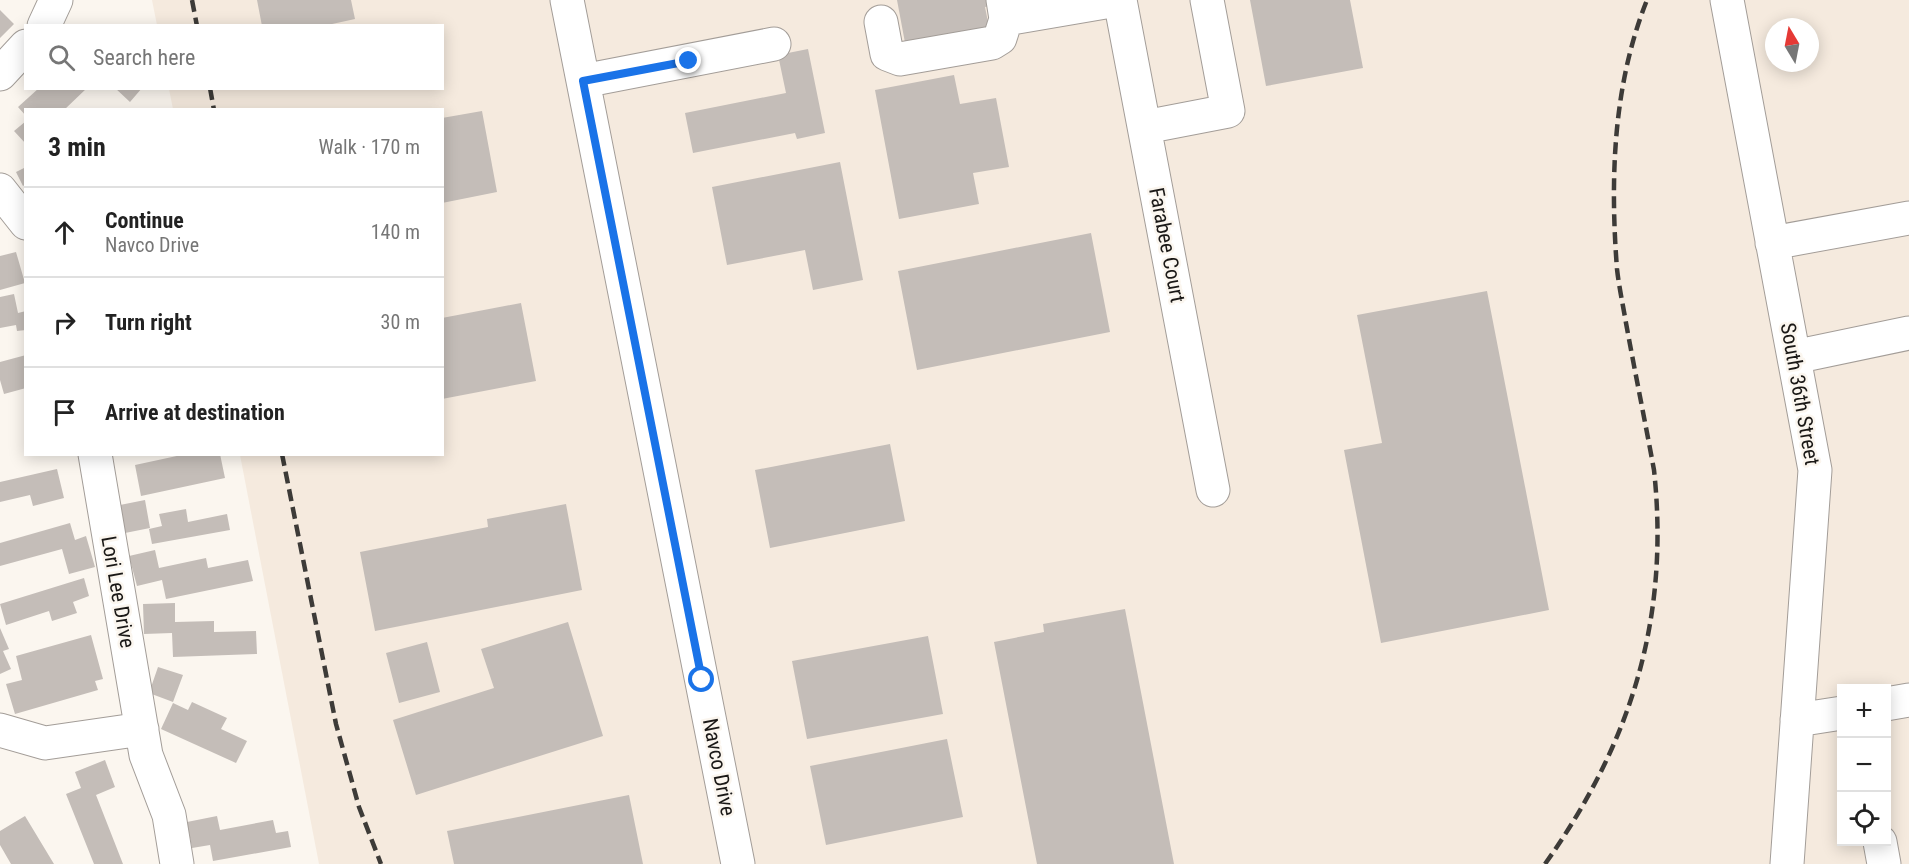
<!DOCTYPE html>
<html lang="en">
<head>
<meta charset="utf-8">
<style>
	:root { --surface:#fff; --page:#f6f6f6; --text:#222; --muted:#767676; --line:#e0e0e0 }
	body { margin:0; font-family:"Roboto Condensed",sans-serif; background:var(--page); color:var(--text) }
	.controls { position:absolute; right:18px; bottom:18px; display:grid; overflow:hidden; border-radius:0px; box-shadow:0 3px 15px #0003 }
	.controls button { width:54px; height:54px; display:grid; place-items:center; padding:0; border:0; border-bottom:2px solid var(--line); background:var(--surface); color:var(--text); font:30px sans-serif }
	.compass { position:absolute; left:1765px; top:18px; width:54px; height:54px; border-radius:50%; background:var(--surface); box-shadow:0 3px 15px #0003; rotate:350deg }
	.stop { position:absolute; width:18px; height:18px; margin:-14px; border:4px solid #1a73e8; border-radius:50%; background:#fff }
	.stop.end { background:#1a73e8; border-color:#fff; box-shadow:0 2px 6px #0008 }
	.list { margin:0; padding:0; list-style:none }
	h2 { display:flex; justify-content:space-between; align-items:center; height:78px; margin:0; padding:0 24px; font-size:26px }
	h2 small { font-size:20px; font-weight:400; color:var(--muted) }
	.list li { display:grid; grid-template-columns:39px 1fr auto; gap:18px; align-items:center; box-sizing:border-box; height:90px; padding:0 24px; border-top:2px solid var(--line) }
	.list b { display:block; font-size:22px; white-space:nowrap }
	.list p { margin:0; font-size:20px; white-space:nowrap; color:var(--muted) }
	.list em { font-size:20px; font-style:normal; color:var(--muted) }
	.icon { flex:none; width:33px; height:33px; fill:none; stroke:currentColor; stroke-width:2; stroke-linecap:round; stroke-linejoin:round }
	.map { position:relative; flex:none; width:1909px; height:864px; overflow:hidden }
	.search { position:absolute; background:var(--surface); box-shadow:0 3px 15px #0003; left:24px; top:24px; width:420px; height:66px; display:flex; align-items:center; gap:15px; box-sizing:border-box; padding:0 21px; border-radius:0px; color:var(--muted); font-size:22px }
	.panel { position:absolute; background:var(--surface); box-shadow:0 3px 15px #0003; left:24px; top:108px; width:420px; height:348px; border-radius:0px }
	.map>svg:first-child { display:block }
	.built { fill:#f5eade; fill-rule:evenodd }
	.building { fill:#c4bdb8 }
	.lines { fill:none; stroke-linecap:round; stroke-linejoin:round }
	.minor-casing { stroke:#a39d98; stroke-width:35 }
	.minor { stroke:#fff; stroke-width:33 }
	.rail { stroke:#3d3b38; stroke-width:4.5; stroke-dasharray:12 6; stroke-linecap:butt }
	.route { stroke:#1a73e8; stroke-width:8 }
	.labels { text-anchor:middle; stroke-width:5; stroke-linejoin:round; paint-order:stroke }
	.street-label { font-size:21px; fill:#1a1816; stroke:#fbf6ef }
</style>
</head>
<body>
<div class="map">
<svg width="1909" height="864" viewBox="0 0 1909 864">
	<rect width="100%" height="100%" fill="#fbf6ef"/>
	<path class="built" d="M152,0H1909V864H319L240,455L442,454V110L173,109L169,89L442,88V26L157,25ZM1774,27H1810V63H1774ZM1842,688H1886V842H1842Z"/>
	<path class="building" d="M257,0H351L355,19L323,26H262Z
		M897,0H1014V1L985,7L990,32L906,48Z
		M1250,0H1350L1363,68L1266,86Z
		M0,10L14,24L0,38Z
		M808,49L825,133L797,139L795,133L693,153L685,113L786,93L778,55Z
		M954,75L960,104L996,98L1009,167L973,173L979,204L899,219L875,90Z
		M39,88H87L64,110H26V116L18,107Z
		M115,88H142L130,102Z
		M482,111L497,192L442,203V118Z
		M26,121V144L14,131Z
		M840,162L863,280L813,290L805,250L727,265L712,187Z
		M26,167V184L23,186L16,172Z
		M1091,233L1110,332L917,370L898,271Z
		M16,252L25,283L0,290V256Z
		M1487,291L1549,610L1381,643L1344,450L1382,443L1357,315Z
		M14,294L18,313L26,311V330L17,331L16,325L0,328V297Z
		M521,303L536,381L442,399V318Z
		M26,355V388L4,394L0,380V362Z
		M890,444L905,521L770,548L755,470Z
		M186,454H220L225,478L141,496L135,465Z
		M57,469L64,498L33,506L30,495L0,502V482Z
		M145,500L150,528L125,533L120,505Z
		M566,504L582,590L375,631L360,552L488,527L487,519Z
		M186,509L188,522L227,514L230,530L152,544L149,529L162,526L159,514Z
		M70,523L75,540L86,536L95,567L69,574L62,549L0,566V543Z
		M155,550L159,568L206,558L208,568L248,560L253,581L166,599L162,580L137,586L129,556Z
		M84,578L89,596L73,602L77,613L52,621L49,611L6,625L0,604Z
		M175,603V622L214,621V632L256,631L257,654L173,657L172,633L144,634L143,604Z
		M1125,609L1174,864H1037L994,642L1044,632L1043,624Z
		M568,622L603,736L416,795L393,720L494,688L481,649Z
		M0,628L9,649L3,651L11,669L0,674Z
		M91,635L103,679L95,681L98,690L15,714L6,684L22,680L16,656Z
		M928,636L943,714L807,739L792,661Z
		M427,642L440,692L399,703L386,653Z
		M158,667L183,675L173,702L149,693Z
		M192,702L227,718L221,729L247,741L236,763L161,729L173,703L188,710Z
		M947,739L963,817L826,845L810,766Z
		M105,760L115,787L96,795L123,864H94L66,794L81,788L75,772Z
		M629,795L643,864H454L447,831Z
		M25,816L54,864H11L0,845V831Z
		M217,816L220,830L273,820L276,833L288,831L291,847L213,861L210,845L192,848L187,822Z"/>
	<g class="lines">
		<g class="minor-casing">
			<path id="minor" d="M567,0L738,864
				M1003,0L1006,19L1117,0
				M1120,0L1213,490
				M1727,0L1815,470L1787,864
				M881,22L887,54L900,59L992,43L1000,38L1006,19
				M44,26L56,0
				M0,74L26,46
				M583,81L774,44
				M1145,127L1228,111L1207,0
				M0,190L26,223
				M1772,243L1909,218
				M1794,357L1909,333
				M95,454L146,755L169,815L177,864
				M1886,704L1909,700
				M1797,720L1842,713
				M0,730L45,743L142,729
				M1880,842L1884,864"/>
		</g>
		<use href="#minor" class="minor"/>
		<path class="rail" d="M192,0L197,26
			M210,88L214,110
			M282,454L336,724L359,807L381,864
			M1545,864C1631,743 1670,619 1654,470C1645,421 1635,372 1626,323C1623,305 1619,287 1617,269C1610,179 1613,85 1647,0"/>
	</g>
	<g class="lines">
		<path class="route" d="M689,61L583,81L702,680"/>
	</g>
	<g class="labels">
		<g class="street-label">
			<text transform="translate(1167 245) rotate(79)" y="7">Farabee Court</text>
			<text transform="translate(1800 394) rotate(80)" y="7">South 36th Street</text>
			<text transform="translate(118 592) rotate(80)" y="7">Lori Lee Drive</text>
			<text transform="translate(719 767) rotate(79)" y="7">Navco Drive</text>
		</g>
	</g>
</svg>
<div class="controls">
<button>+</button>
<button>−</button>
<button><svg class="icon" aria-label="locate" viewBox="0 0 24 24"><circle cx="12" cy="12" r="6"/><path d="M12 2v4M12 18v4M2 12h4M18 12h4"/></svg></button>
</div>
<svg class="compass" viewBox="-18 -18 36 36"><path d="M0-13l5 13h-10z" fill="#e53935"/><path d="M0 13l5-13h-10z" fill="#767676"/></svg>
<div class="stop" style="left:702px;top:680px"></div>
<div class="stop end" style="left:689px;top:61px"></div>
<div class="search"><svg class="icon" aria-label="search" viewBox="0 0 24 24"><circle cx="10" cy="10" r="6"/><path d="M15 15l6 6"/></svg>Search here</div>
<section class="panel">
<h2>3 min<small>Walk · 170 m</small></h2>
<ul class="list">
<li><svg class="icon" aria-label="ahead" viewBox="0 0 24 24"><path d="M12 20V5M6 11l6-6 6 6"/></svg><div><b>Continue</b><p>Navco Drive</p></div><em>140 m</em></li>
<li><svg class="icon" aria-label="right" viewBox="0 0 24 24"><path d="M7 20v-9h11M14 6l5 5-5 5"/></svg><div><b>Turn right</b></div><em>30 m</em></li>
<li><svg class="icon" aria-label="arrive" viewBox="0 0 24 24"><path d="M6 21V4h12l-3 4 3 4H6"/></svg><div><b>Arrive at destination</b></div></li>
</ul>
</section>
</div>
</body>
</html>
